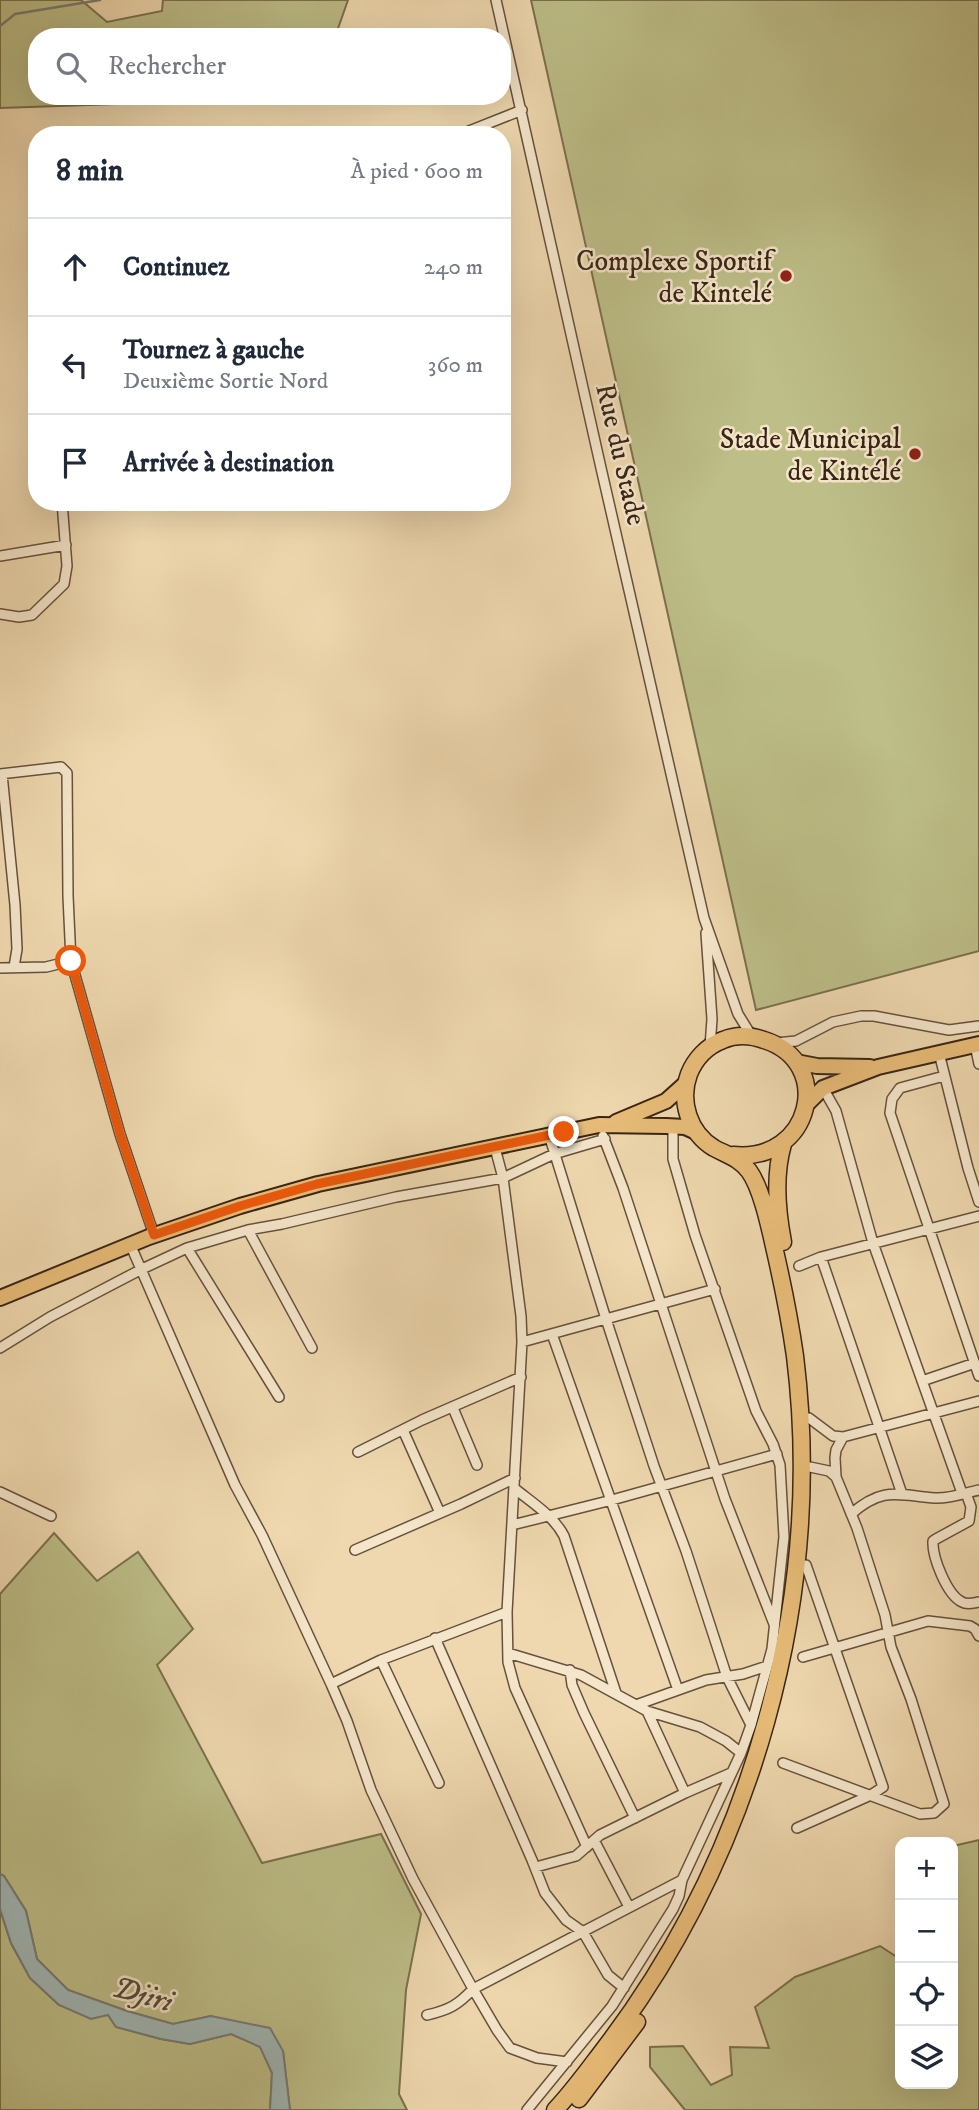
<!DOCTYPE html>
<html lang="fr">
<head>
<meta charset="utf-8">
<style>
	:root { --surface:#fff; --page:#f6f6f7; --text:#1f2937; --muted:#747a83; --line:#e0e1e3 }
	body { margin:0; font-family:"IM FELL DW Pica",serif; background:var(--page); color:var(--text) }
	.controls { position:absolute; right:21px; bottom:21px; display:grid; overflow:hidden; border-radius:14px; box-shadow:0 7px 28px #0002 }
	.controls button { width:63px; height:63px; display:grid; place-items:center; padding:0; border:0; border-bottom:2px solid var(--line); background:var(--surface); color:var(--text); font:35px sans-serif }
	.stop { position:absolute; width:21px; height:21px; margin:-16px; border:5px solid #ea580c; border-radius:50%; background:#fff }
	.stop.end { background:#ea580c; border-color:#fff; box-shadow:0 2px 7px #0008 }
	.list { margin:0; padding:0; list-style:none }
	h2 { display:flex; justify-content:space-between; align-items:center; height:91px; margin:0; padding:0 28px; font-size:30px }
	h2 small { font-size:23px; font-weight:400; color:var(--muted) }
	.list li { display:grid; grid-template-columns:46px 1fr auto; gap:21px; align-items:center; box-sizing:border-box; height:98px; padding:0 28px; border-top:2px solid var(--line) }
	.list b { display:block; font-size:26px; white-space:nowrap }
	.list p { margin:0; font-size:23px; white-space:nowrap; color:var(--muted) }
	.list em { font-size:23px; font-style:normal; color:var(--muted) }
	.icon { flex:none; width:38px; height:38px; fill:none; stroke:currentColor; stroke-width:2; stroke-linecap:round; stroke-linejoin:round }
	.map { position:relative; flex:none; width:979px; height:2110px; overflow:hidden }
	.search { position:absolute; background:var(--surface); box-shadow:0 7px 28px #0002; left:28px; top:28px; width:483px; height:77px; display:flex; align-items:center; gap:18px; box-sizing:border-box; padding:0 24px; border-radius:28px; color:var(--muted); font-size:26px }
	.panel { position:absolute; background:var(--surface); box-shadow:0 7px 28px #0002; left:28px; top:126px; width:483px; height:385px; border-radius:28px }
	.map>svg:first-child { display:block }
	.green { fill:#bdbe88; stroke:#7a714e; stroke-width:2 }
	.water { fill:#9fb7b6; stroke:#767c76; stroke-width:2 }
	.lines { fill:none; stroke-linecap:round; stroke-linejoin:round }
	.stream { stroke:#767c76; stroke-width:2.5 }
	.street-casing { stroke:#66513c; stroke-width:12 }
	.primary-casing { stroke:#382415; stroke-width:18 }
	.highway-casing { stroke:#382415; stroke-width:19 }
	.street { stroke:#f5e6cb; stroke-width:9 }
	.primary { stroke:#e8bc78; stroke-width:14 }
	.highway { stroke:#e8bc78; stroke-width:16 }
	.route { stroke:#ea580c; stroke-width:9 }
	.poi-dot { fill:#8f2418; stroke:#f5e6cb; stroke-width:2.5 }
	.labels { text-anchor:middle; stroke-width:5; stroke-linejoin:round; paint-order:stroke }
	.poi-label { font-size:28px; fill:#382415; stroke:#f5e6cb; text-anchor:end }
	.street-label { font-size:28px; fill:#382415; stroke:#f5e6cb }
	.water-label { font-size:30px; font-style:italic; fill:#52493d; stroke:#f5e6cb }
</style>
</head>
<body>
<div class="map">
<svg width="979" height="2110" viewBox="0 0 979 2110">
	<rect width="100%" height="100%" fill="#efd8af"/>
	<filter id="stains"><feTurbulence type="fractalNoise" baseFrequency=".00286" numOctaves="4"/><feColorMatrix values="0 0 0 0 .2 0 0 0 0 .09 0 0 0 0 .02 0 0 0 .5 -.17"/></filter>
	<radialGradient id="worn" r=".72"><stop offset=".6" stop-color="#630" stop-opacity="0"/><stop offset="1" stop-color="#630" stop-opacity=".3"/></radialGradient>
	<path class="green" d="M0,0H81L107,22L162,11L163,0H348L335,37H37V96H219L206,101L0,108Z
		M531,0H979V951L756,1010Z
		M54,1533L97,1581L138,1552L193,1629L157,1665L262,1863L381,1834L421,1914L406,1990L399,2094L407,2110H290L283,2051L211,2016L173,2024L127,2011L68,1990L37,1959L26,1911L4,1876L0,1874V1594Z
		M979,1840V2110H685L650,2067V2047L683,2046L711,2085L732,2075L730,2047L769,2048L755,2007L795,1977L880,1946L900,1959V2084H953V1846Z
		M0,1909L11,1943L30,1978L59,2005L108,2015L116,2027L161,2039L190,2044L231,2034L260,2046L272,2073L270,2110H0Z"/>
	<path class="water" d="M0,1874L4,1876L26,1911L37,1959L68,1990L127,2011L173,2024L211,2016L270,2028L283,2051L290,2110H270L272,2073L260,2047L231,2034L190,2044L161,2039L116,2027L108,2015L91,2019L59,2005L30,1978L11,1943L0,1909Z"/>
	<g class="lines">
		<path class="stream" d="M0,26L15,14L100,0"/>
		<g class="street-casing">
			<path id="street" d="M496,0L601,468L704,918L738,1014L751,1035
				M459,135L522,110
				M0,556L66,545
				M0,614L19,617L32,615L64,584L67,566L62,502
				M0,774L61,767L67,773L68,896L71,961L120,1134L154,1235
				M2,774L15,905L17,949L14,967
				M706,933L712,1019L710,1047
				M0,968L46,967L71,961
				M776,1043L796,1041L833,1022L861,1016H874L949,1030L979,1026
				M975,1045L979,1064
				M939,1053L968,1168L979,1202
				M944,1076L900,1088L892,1099L890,1113L979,1376
				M823,1088L836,1111L873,1243L962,1493
				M549,1135L606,1319L654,1466L686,1551L727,1677L751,1725
				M603,1136L623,1188L725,1499L774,1624
				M495,1148L503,1178L521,1316L522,1342L507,1612L508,1662L515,1688L587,1847
				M248,1230L312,1348
				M130,1244L235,1485L262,1535L331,1684L347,1721L371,1790L413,1879L473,1989L497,2030L510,2048L537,2058L567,2062
				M187,1248L279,1397
				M821,1257L902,1494
				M799,1266L821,1257L979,1216
				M552,1334L678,1690
				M522,1342L715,1289
				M0,1348L50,1317L142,1269L187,1248L248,1230L282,1224L396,1197L503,1178L554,1154L605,1139
				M922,1381L975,1363
				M453,1408L477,1465
				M809,1418L833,1436L843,1437L979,1401
				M403,1430L440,1513
				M358,1452L422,1420L521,1377
				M810,1467L829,1471L836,1477
				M514,1488C531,1502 554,1516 564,1536L616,1693
				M0,1492L51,1516
				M966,1493L971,1507L969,1521L936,1539L933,1541C932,1557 947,1595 962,1602C967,1605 973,1603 979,1602
				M851,1514C883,1486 897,1495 935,1498C949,1499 965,1493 979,1490
				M512,1525L612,1500L777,1454
				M355,1550L461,1504L515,1478
				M435,1638L532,1860L545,1893L566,1920L583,1932L608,1975L624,1988
				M508,1653L581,1675L647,1711L700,1727L726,1741L741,1753
				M803,1657L928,1621L970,1626L975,1629L979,1636
				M381,1660L439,1783
				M570,1670L572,1685L584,1713L635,1818
				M331,1684L381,1660L507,1612
				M636,1705L706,1680L743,1674L767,1666
				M647,1711L685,1793
				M783,1763L920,1814L934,1813L944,1804L911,1699L891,1647L885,1615L857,1528L836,1477L835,1458L836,1450L843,1437
				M797,1828L871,1795L883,1787L806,1565
				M594,1840L629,1907
				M536,1867L576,1856L600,1835L685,1793L731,1773
				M427,2015C449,2010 458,2005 473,1989L682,1880
				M527,2110L612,2006L673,1909L679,1896L682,1880L741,1753L751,1725L772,1649L784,1537L780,1465L773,1444L756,1411L695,1235L673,1159V1126"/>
		</g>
		<g class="primary-casing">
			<path id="primary" d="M796,1062L817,1066L870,1067
				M806,1105L823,1088L878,1067L979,1044
				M616,1122L666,1101L685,1084
				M0,1298L149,1237L240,1206L318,1184L599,1125L666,1126L685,1127L696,1132"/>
		</g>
		<g class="highway-casing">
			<path id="highway" d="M783,1144C774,1175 777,1211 783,1242
				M579,2099L637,2022
				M555,2110C573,2091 588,2070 604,2049C752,1856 825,1599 795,1356C790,1321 783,1286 775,1251C770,1229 762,1189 749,1171C739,1158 727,1155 714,1148C689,1133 679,1101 689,1074C695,1059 707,1046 723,1040C737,1034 750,1035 764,1040C835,1062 812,1163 733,1155"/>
		</g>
		<use href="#street" class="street"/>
		<use href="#primary" class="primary"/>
		<use href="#highway" class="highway"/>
	</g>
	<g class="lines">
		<path class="route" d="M71,961L120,1134L154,1235L240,1206L317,1184L564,1132"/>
	</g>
	<g class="poi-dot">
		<circle cx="786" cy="276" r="7"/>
		<circle cx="915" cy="454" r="7"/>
	</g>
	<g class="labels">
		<g class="poi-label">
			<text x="772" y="270">Complexe Sportif<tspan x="772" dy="32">de Kintelé</tspan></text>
			<text x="901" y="448">Stade Municipal<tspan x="901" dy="32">de Kintélé</tspan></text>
		</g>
		<g class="street-label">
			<text transform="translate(622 454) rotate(77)" y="10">Rue du Stade</text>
		</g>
		<g class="water-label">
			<text transform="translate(143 1994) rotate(16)" y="10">Djiri</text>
		</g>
	</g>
	<rect width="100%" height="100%" filter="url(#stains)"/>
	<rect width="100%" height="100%" fill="url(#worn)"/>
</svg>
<div class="controls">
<button>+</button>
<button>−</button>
<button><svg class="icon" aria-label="locate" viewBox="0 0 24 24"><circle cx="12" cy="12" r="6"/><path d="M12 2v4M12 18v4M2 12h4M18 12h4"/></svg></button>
<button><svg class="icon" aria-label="layers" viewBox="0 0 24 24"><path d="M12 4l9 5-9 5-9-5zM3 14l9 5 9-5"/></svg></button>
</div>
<div class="stop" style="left:71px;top:961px"></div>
<div class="stop end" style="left:564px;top:1132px"></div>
<div class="search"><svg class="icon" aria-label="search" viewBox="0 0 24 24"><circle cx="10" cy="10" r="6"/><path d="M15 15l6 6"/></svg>Rechercher</div>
<section class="panel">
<h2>8 min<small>À pied · 600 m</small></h2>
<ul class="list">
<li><svg class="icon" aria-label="ahead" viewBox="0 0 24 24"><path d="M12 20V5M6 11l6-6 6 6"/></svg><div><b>Continuez</b></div><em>240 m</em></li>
<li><svg class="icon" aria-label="left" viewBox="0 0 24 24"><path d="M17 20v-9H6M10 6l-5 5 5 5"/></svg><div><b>Tournez à gauche</b><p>Deuxième Sortie Nord</p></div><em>360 m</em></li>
<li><svg class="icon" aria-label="arrive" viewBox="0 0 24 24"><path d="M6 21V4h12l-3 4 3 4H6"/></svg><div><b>Arrivée à destination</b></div></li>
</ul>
</section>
</div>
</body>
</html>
